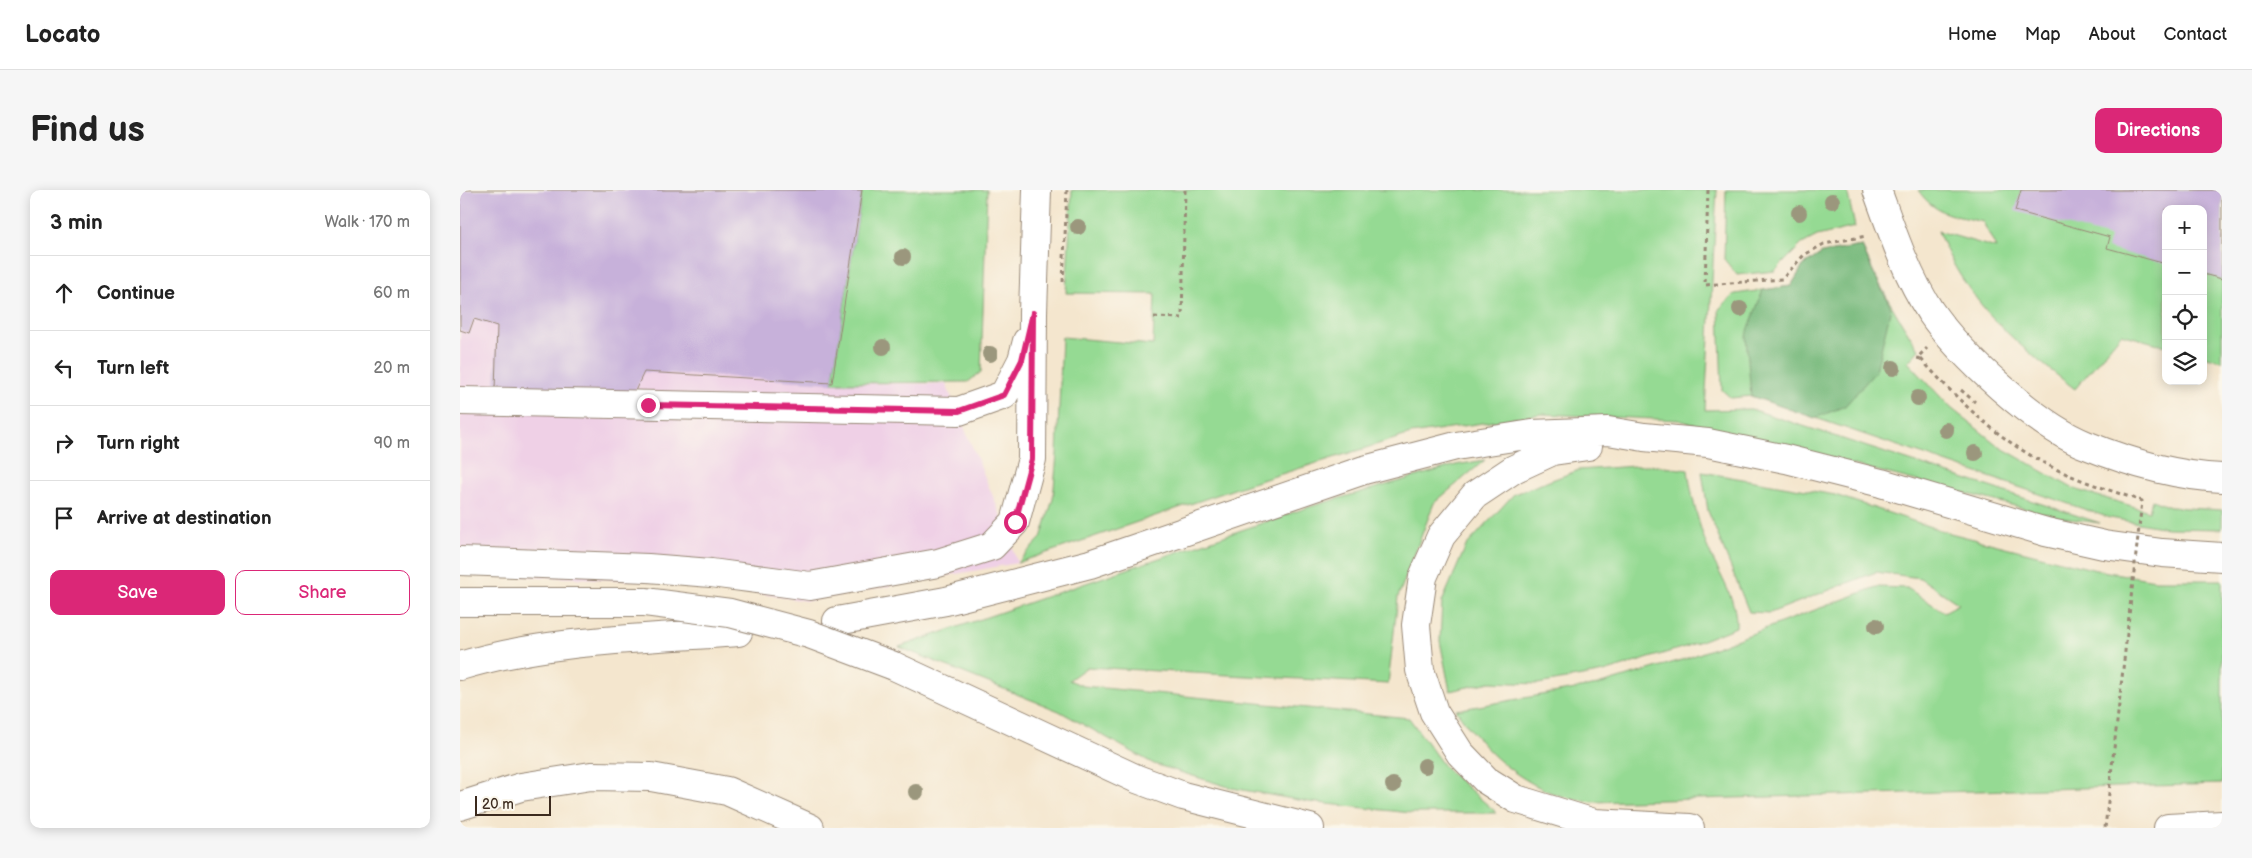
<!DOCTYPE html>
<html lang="en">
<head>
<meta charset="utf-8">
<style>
	:root { --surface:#fff; --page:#f6f6f6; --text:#222; --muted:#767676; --line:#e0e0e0; --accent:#db2777 }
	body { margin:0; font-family:"Balsamiq Sans",sans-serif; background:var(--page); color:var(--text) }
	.controls { position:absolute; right:15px; top:15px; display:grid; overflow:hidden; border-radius:10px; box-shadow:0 2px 12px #0003 }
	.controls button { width:45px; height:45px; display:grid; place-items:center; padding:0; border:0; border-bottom:1px solid var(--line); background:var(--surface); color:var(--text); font:25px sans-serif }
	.scale { position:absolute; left:15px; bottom:12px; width:76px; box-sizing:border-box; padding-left:5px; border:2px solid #3b2a1e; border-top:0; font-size:14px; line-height:18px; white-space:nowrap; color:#3b2a1e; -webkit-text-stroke:4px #fbf7ec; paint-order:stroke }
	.stop { position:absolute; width:15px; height:15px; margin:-11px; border:4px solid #db2777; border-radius:50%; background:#fff }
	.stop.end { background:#db2777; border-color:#fff; box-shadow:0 1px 5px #0008 }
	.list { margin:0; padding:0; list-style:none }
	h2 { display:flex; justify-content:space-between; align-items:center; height:65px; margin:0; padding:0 20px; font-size:21px }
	h2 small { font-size:16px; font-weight:400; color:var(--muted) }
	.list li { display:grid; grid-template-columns:32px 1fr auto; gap:15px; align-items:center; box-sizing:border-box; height:75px; padding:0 20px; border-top:1px solid var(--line) }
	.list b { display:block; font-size:19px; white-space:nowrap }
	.list em { font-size:16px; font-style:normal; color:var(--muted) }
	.actions { display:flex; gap:10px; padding:15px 20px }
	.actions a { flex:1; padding:11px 0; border:1px solid var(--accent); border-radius:10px; text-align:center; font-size:18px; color:var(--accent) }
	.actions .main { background:var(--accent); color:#fff }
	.icon { flex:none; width:28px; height:28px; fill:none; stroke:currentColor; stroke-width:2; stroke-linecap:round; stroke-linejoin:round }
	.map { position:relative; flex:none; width:1762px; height:638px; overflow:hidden; border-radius:10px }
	header { display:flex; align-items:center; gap:30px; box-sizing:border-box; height:70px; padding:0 25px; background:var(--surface); border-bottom:1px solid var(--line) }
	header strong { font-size:24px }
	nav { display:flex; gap:28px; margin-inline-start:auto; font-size:18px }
	.intro { display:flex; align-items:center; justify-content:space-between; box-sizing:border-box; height:120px; padding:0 30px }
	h1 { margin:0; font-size:35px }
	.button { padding:12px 22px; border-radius:10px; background:var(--accent); color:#fff; font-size:18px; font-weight:700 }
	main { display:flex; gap:30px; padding:0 30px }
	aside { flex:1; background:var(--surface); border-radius:10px; box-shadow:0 2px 12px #0003 }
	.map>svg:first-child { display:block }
	.built { fill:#efd0e6 }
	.green { fill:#95da93; stroke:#688258 }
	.forest { fill:#78ba7d; stroke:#5a724e }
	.building { fill:#c7b1da }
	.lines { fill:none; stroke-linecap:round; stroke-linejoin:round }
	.minor-casing { stroke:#988876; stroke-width:30 }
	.highway-casing { stroke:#988876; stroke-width:30 }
	.path { stroke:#988876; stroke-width:3; stroke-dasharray:4 4; stroke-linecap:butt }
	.minor { stroke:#fff; stroke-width:28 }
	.highway { stroke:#fff; stroke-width:28 }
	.highway-bridge-casing { stroke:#988876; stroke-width:30; stroke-linecap:butt }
	.path-bridge { stroke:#988876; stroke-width:3; stroke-dasharray:4 4; stroke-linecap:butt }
	.highway-bridge { stroke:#fff; stroke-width:28 }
	.tree { fill:#9b977d }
	.route { stroke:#db2777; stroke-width:6 }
</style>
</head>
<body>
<header>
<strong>Locato</strong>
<nav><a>Home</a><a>Map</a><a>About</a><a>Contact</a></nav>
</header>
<div class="intro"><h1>Find us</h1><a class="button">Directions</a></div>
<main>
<aside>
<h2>3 min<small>Walk · 170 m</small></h2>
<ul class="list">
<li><svg class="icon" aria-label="ahead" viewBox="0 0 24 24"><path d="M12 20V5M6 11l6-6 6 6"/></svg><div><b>Continue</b></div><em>60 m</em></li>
<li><svg class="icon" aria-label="left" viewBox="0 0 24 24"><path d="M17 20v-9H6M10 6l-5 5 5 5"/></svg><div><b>Turn left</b></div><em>20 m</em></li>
<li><svg class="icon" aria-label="right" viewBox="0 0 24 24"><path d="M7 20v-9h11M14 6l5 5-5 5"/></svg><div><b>Turn right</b></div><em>90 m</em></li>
<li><svg class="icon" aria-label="arrive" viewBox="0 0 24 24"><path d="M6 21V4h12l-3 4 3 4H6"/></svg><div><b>Arrive at destination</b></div></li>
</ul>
<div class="actions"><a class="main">Save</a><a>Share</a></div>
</aside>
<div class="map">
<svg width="1762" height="638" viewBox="0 0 1762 638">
	<rect width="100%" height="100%" fill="#fbf7ec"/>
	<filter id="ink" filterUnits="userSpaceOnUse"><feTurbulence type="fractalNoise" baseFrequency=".02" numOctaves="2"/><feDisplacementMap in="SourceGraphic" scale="10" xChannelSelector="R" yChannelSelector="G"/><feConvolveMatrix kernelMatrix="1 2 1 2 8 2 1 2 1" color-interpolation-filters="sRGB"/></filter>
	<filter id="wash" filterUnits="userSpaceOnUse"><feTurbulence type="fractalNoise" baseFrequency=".0096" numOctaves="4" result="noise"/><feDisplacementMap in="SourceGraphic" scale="20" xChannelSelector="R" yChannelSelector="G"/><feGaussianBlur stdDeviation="1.12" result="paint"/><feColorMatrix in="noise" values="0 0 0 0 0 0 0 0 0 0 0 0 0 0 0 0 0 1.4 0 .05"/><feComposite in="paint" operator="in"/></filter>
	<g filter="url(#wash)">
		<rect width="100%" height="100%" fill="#f4e6ce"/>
		<path class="built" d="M0,0H402L372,193L486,194L547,340L557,373L347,411L226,392L0,384Z"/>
		<path class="green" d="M402,0H527L521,182L508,192L372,193Z
			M612,0H1257L1245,220L1291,219L1640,333L1602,328L1218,230L1081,224L951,244L789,294L557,373L581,348L593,309L597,264L602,147L693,155L695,104L606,103Z
			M1266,0H1387L1395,37L1357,46L1342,54L1315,81L1277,85L1264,69Z
			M1458,0H1762V171L1743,166V19H1706V156L1661,144L1615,199C1556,154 1506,113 1478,41L1536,58L1523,32C1494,25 1476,26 1458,0Z
			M1402,56C1417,93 1437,126 1459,160L1448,172L1491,218L1540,257L1614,299L1689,321L1692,310L1710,317L1762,320V339L1707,338L1650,328L1291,206L1271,208L1262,200L1259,119L1275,104L1331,96L1343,76L1362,63Z
			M1025,270L974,313L938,407L928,494L627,477L609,490L623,496L949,528L986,579L1037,623H951L849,612L772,598L694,574L599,521L439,457L849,317L996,275Z
			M1189,275L1228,280C1231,304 1237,328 1245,351C1255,379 1278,408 1276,437L1228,456L1144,482L1078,494L1030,492L990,501L980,451L982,412L1006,356L1054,304L1119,280Z
			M1242,282L1375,305L1486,342L1636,380L1695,390H1762V594L1132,612C1117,609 1100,607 1087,601C1046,582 1021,556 996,520L1138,495L1225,469L1416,397L1447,398L1484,422L1499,414L1460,388L1416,382L1310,423L1289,422L1248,321Z"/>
		<path class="forest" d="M1402,56L1413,82L1431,118L1416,181L1385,216L1355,228L1291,206L1286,146L1303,100L1331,96L1343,76L1362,63Z"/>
		<g id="blocks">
			<path class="building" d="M0,0H402L372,193L184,182L174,203L35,200L37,136L14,129L9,143L0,140Z
				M1561,0H1762V89L1743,84V19H1706V74L1647,58L1650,47L1555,21Z"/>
		</g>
	</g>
	<g filter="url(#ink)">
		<use href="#blocks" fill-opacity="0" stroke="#988876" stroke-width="1"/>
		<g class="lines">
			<g class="minor-casing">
				<path id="minor" d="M1417,0C1432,41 1446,84 1470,121C1500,165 1577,236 1626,255C1668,272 1717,286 1762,288
					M0,211L499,221L544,205L562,170L567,151
					M0,371L188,378L251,383L350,396L478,373L532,356L555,332L572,269L573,123L577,0"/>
			</g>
			<g class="highway-casing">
				<path id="highway" d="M1128,256L1093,261L1054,279L1015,305L981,346L963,387L956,435L960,480L974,522L1000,563L1026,590L1056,609L1134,633L1230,638
					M0,412H185
					M377,431L486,411L630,374L904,280L996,256L1072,244L1148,241L1184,247L1248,253L1326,269L1421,293L1586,342L1644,355L1702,363L1762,367
					M0,476C89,449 185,449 278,442
					M434,476L677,589L723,606L850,638
					M0,616L61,597L131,586L191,587L267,601L350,638
					M1708,638L1762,635"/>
			</g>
			<path class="path" d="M1248,0L1245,95L1322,89L1344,65L1364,54L1406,46
				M603,92L607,0
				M694,127L722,128L725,0
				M1461,169L1457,168L1467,158
				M1501,200L1515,212"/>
			<use href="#minor" class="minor"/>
			<use href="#highway" class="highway"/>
			<g class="highway-bridge-casing">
				<path id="highway-bridge" d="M185,412L270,423L349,444L434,476"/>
			</g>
			<path class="path-bridge" d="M1461,169C1498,210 1536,248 1586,274C1616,290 1649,300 1682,311L1645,638"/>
			<use href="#highway-bridge" class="highway-bridge"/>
		</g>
		<g class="tree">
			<circle cx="1372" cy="11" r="8"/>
			<circle cx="1339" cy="23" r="8"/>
			<circle cx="618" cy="37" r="8"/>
			<circle cx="443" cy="67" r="8"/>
			<circle cx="1280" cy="119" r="8"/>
			<circle cx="423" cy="157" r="8"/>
			<circle cx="530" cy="164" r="8"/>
			<circle cx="1433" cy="178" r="8"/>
			<circle cx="1458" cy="208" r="8"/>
			<circle cx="1486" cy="240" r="8"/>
			<circle cx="1515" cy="263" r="8"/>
			<circle cx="1416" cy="436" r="8"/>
			<circle cx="965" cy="576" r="8"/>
			<circle cx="933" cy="595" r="8"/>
			<circle cx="456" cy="602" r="8"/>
		</g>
	</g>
	<g class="lines" filter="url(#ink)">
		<path class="route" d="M188,215L499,221L544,205L562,170L573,123L572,269L555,332"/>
	</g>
</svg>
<div class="controls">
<button>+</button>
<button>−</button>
<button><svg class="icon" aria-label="locate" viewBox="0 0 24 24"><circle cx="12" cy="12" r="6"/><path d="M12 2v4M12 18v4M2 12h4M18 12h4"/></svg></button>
<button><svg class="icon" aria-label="layers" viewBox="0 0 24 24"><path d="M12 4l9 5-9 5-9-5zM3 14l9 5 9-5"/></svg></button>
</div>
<div class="scale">20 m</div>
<div class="stop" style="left:555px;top:332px"></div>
<div class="stop end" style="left:188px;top:215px"></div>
</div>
</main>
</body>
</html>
